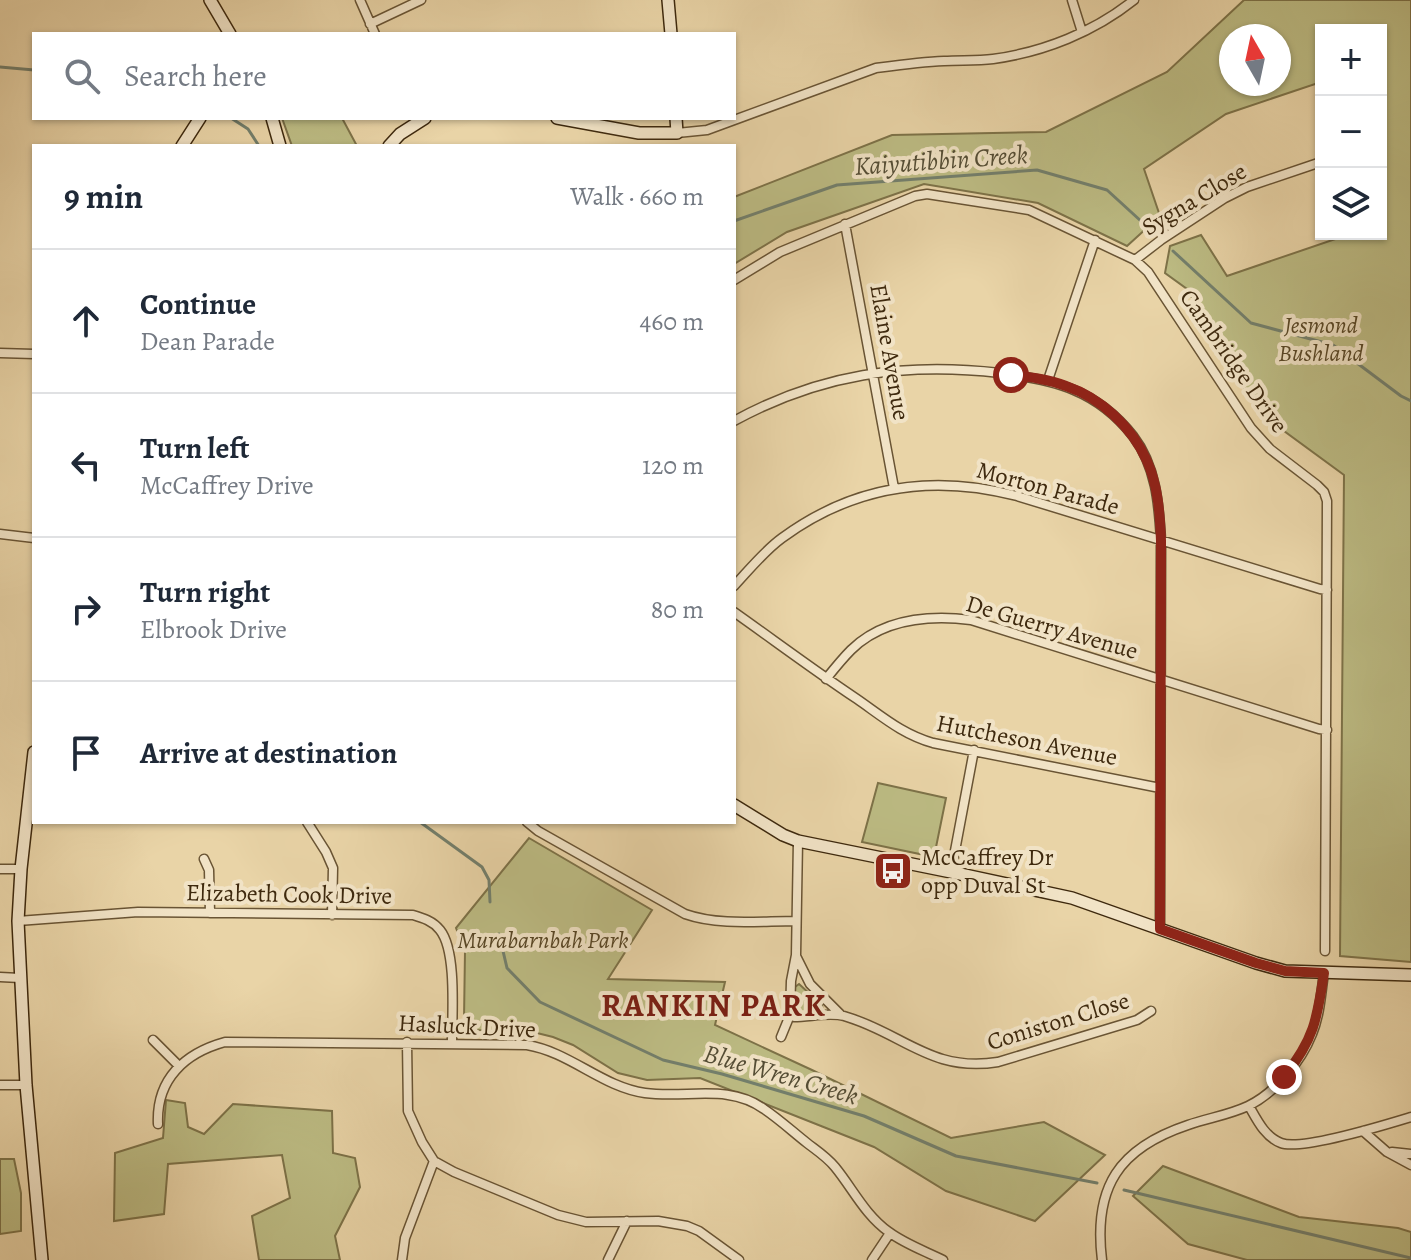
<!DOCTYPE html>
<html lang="en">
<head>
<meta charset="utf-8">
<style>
	:root { --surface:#fff; --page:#f2f2f3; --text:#1f2937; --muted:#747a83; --line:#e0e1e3 }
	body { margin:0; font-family:Alegreya,serif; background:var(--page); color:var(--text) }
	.controls { position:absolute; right:24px; top:24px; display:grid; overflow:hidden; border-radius:0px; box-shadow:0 2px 6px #0004 }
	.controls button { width:72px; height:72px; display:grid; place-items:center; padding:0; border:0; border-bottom:2px solid var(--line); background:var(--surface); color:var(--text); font:40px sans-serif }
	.compass { position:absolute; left:1219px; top:24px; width:72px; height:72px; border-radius:50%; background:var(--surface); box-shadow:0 2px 6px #0004; rotate:351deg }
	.stop { position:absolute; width:24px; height:24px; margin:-18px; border:6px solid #8f2418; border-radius:50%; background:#fff }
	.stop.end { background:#8f2418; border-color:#fff; box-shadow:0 2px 8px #0008 }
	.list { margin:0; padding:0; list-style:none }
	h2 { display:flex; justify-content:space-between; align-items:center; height:104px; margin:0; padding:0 32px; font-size:34px }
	h2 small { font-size:26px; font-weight:400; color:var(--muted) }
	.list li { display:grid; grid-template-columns:52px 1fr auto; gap:24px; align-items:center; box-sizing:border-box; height:144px; padding:0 32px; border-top:2px solid var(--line) }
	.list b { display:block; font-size:30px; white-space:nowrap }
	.list p { margin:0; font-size:26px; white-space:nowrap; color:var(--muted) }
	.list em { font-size:26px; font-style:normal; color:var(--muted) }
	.icon { flex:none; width:44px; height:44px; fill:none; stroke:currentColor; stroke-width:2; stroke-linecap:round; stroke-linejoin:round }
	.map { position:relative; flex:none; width:1411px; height:1260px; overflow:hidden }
	.search { position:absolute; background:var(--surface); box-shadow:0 2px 6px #0004; left:32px; top:32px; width:704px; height:88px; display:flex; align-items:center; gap:20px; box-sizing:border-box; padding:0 28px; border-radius:0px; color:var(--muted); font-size:30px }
	.panel { position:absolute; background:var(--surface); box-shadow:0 2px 6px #0004; left:32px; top:144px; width:704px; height:680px; border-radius:0px }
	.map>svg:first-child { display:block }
	.green { fill:#bcbb83; stroke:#7d7248; stroke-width:2; fill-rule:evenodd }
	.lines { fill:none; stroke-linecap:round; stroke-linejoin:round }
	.stream { stroke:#737f6c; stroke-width:3 }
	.street-casing { stroke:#695434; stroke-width:11 }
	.secondary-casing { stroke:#3e290e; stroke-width:14 }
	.street { stroke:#f1e3c6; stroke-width:8 }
	.secondary { stroke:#f1e3c6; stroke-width:11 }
	.route { stroke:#8f2418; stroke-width:10 }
	.labels { text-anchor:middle; stroke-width:8; stroke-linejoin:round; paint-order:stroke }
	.street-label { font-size:24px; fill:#3e290e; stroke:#f1e3c6 }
	.park-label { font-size:24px; font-style:italic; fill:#574625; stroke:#f1e3c6 }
	.poi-label { font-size:24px; fill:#3e290e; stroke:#f1e3c6; text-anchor:start }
	.water-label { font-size:26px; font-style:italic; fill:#544d35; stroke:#f1e3c6 }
	.district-label { font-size:32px; font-weight:bold; letter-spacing:2px; fill:#7a1f14; stroke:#f1e3c6 }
</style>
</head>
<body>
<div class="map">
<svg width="1411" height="1260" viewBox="0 0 1411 1260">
	<rect width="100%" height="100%" fill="#e9d4a7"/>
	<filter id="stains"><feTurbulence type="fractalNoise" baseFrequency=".0025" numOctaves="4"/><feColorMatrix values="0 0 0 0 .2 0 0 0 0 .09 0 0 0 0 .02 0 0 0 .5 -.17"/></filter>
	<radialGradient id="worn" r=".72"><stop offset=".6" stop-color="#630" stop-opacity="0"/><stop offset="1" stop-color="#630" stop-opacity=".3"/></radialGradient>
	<path class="green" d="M1244,0H1411V962L1340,956L1344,475L1258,412L1187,289L1165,273L1170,246L1201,235L1227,276L1350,234H1381V30H1321V85L1315,84L1226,114L1144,169L1160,216L1127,246L1038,203L924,184L787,232L734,264V197L892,135L1046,132L1167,72ZM1231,36H1279V84H1231Z
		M282,118H342L357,146H292Z
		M878,783L946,798L934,857L862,842Z
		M529,838L652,910L608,979L725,982L715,1025L812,1070L951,1138L1044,1122L1105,1155L1035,1221L946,1191L874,1147L700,1078L647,1080L618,1073L573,1045L553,1037L533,1032L471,1030L465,1025L464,1020L465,951L456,928Z
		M799,984L822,1005L823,1011L802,1013L795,1009V987Z
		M166,1100L185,1103L188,1127L204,1134L233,1104L332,1111L333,1153L355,1158L360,1187L335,1236L340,1260H259L252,1216L290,1198L282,1155L168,1164L164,1214L114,1221L115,1153L163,1138Z
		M0,1159H14L21,1193V1231L0,1234Z
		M1163,1166L1299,1217L1398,1228L1411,1232V1260H1247L1188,1244L1133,1196Z"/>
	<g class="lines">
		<path class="stream" d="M0,67L34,70
			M231,118L248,129L259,146
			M734,221L837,185L1037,170L1107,190L1142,222
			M1173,251L1251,323L1333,345L1401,396L1411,401
			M420,822L482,867L489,880L490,902
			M499,934L507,968L540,1002L663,1060L722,1074L864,1116L956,1156L1097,1183
			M1124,1190L1411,1258"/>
		<g class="street-casing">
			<path id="street" d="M360,0L375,34
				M1072,0L1082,32
				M370,24L421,0
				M677,133L707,130L876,68C899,65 921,62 944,61C960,60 977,61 993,59C1044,52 1094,32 1134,0
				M845,224L894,488
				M1135,260L1161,240L1225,198L1247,187L1321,162
				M734,280L780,252L915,196L927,194L1029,210L1135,260L1148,272L1251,428L1270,449L1317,485L1324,492L1327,501L1325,951
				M0,353L34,354
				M1048,380L1095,240
				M734,421C820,374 904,362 1000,373C1055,380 1097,390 1133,436C1156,466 1159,504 1161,541L1160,929
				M0,534L34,538
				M734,586C749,570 764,551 782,538C853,486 933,474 1017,496L1320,589L1327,590
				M734,612C775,641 815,671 857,699C883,717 902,734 933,743L1160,788
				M826,679C834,669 842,659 851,650C883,619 930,615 971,620L1319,729L1327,730
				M307,822L326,852L333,868L332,915
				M527,822L538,831L685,914C719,926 760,921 796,921
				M798,841L796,955L791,981L790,1015L794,1017C810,1017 830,1012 844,1016C903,1033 931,1073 998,1062L1137,1020L1151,1011
				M204,859L209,870L210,913
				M0,869H21
				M951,872L974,750
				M18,921L138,912L413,915C423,918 433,921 440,930C457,951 452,1015 452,1043
				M796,956L810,984L840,1014
				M0,977L20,978
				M781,1037L790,1015
				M153,1040L179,1066
				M407,1042L408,1111L422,1142L434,1161L454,1172L558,1215L586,1222L658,1221L687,1226L699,1231L739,1260
				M0,1085H26
				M1249,1106C1257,1120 1265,1137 1281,1143C1301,1151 1388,1124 1411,1117
				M158,1124C156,1079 185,1053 225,1042L527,1045C570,1052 602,1087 645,1093C686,1099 728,1083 764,1109C779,1119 793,1132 807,1143C816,1150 827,1157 835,1167C853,1189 865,1215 889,1232C905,1244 925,1251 943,1260
				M1363,1131L1387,1152L1411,1165
				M1392,1152L1411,1154
				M402,1260L405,1238L434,1161
				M608,1260L627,1221
				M872,1260L890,1233
				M1102,1260C1093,1187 1119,1148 1188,1125C1208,1118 1229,1115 1248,1106C1275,1093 1301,1062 1312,1034C1320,1015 1321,993 1324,973"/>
		</g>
		<g class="secondary-casing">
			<path id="secondary" d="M210,0L230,34
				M668,0L671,34
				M272,118L280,146
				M557,118L639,133H677L676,118
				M182,146L200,118
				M389,146L400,134L425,118
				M34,752L21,869L18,921L26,1085L42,1260
				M734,805L783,835L798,841L951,872L1072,898L1256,963L1285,971L1411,975"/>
		</g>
		<use href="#street" class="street"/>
		<use href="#secondary" class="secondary"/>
	</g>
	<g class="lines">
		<path class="route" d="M1011,375C1029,377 1048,379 1066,386C1101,398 1132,427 1147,461C1158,485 1160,514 1161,541L1160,929L1256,963L1285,971L1324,973C1317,1020 1314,1039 1284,1077"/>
	</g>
	<defs>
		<g id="bus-square" transform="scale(2)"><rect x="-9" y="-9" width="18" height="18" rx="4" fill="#8f2418" stroke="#f1e3c6"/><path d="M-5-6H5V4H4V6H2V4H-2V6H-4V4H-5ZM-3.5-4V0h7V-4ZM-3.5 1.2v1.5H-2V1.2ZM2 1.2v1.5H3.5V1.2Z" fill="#fff"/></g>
	</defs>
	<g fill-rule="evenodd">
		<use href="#bus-square" x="893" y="871"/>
	</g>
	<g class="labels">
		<g class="street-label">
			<text transform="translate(1194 199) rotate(-31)" y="8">Sygna Close</text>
			<text transform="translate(890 352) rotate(80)" y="8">Elaine Avenue</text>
			<text transform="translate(1234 361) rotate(55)" y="8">Cambridge Drive</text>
			<text transform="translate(1048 488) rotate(15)" y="8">Morton Parade</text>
			<text transform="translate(1052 627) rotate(16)" y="8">De Guerry Avenue</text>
			<text transform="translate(1027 740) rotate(11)" y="8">Hutcheson Avenue</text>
			<text transform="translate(289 894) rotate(1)" y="8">Elizabeth Cook Drive</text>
			<text transform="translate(1058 1021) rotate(-17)" y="8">Coniston Close</text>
			<text transform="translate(467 1026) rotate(3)" y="8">Hasluck Drive</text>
		</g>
		<g class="park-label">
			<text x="1321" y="333">Jesmond<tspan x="1321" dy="28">Bushland</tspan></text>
			<text x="543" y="948">Murabarnbah Park</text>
		</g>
		<g class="poi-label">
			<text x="921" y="865">McCaffrey Dr<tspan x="921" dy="28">opp Duval St</tspan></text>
		</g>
		<g class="water-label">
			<text transform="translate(941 160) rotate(-4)" y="9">Kaiyutibbin Creek</text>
			<text transform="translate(781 1074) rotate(16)" y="9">Blue Wren Creek</text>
		</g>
		<g class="district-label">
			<text x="714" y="1016">RANKIN PARK</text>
		</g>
	</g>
	<rect width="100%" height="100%" filter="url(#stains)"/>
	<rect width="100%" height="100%" fill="url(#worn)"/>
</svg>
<div class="controls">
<button>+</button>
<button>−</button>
<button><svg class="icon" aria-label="layers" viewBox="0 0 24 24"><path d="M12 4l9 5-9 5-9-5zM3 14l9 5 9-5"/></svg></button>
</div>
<svg class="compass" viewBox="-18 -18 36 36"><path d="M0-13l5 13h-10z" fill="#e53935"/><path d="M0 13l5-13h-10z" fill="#747a83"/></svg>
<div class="stop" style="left:1011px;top:375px"></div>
<div class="stop end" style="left:1284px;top:1077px"></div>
<div class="search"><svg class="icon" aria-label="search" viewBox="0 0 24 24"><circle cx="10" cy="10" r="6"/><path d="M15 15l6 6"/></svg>Search here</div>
<section class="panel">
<h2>9 min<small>Walk · 660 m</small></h2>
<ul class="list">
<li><svg class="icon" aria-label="ahead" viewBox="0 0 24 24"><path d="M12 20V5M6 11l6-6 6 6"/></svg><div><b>Continue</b><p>Dean Parade</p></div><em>460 m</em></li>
<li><svg class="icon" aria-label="left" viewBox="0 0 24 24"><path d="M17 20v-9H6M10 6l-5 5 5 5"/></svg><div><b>Turn left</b><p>McCaffrey Drive</p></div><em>120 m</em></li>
<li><svg class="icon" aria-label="right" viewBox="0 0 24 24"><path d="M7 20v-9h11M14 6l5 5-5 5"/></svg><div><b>Turn right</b><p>Elbrook Drive</p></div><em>80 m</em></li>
<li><svg class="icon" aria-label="arrive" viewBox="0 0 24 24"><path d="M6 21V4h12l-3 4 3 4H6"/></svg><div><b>Arrive at destination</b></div></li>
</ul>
</section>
</div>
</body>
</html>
